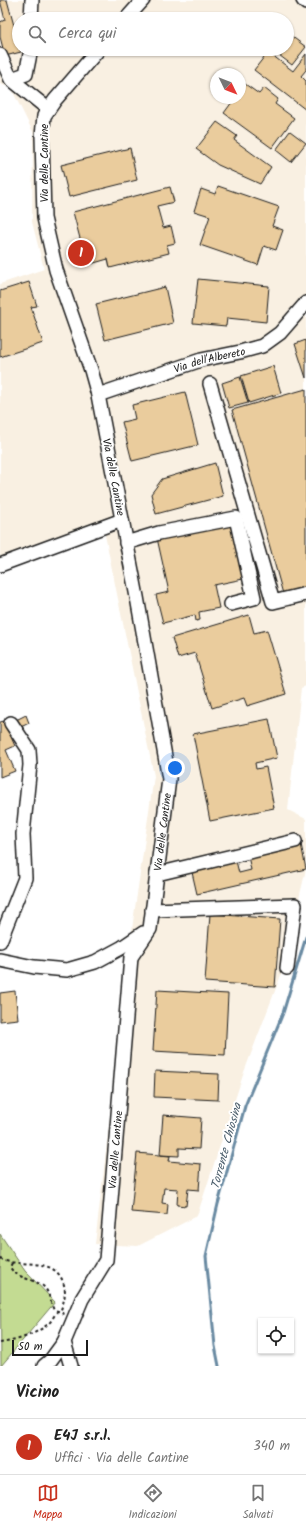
<!DOCTYPE html>
<html lang="it">
<head>
<meta charset="utf-8">
<style>
	:root { --surface:#fff; --page:#f2f2f2; --text:#222; --muted:#767676; --line:#e0e0e0; --accent:#c8321e }
	body { margin:0; font-family:Kalam,sans-serif; background:var(--page); color:var(--text) }
	.controls { position:absolute; right:12px; bottom:12px; display:grid; overflow:hidden; border-radius:0px; box-shadow:0 1px 3px #0004 }
	.controls button { width:36px; height:36px; display:grid; place-items:center; padding:0; border:0; border-bottom:1px solid var(--line); background:var(--surface); color:var(--text); font:20px sans-serif }
	.compass { position:absolute; left:210px; top:68px; width:36px; height:36px; border-radius:50%; background:var(--surface); box-shadow:0 1px 3px #0004; rotate:133deg }
	.scale { position:absolute; left:12px; bottom:10px; width:76px; box-sizing:border-box; padding-left:4px; border:2px solid #1c1c1c; border-top:0; font-size:11px; line-height:14px; white-space:nowrap; color:#1c1c1c; -webkit-text-stroke:3px #fff; paint-order:stroke }
	.you { position:absolute; left:175px; top:768px; width:14px; height:14px; margin:-10px; border:3px solid #fff; border-radius:50%; background:#1a73e8; box-shadow:0 0 0 6px #1a73e833 }
	.badge { display:grid; place-items:center; width:26px; height:26px; border-radius:50%; background:var(--accent); color:#fff; font-size:13px; font-weight:700 }
	.pin { position:absolute; translate:-50% -50%; border:2px solid #fff; box-shadow:0 1px 4px #0006 }
	.list { margin:0; padding:0; list-style:none }
	h2 { display:flex; justify-content:space-between; align-items:center; height:52px; margin:0; padding:0 16px; font-size:17px }
	h2 small { font-size:13px; font-weight:400; color:var(--muted) }
	.list li { display:grid; grid-template-columns:26px 1fr auto; gap:12px; align-items:center; box-sizing:border-box; height:56px; padding:0 16px; border-top:1px solid var(--line) }
	.list b { display:block; font-size:15px; white-space:nowrap }
	.list p { margin:0; font-size:13px; white-space:nowrap; color:var(--muted) }
	.list em { font-size:13px; font-style:normal; color:var(--muted) }
	.icon { flex:none; width:22px; height:22px; fill:none; stroke:currentColor; stroke-width:2; stroke-linecap:round; stroke-linejoin:round }
	.map { position:relative; flex:none; width:306px; height:1366px; overflow:hidden }
	.search { position:absolute; background:var(--surface); box-shadow:0 1px 3px #0004; left:12px; right:12px; top:12px; height:44px; display:flex; align-items:center; gap:10px; box-sizing:border-box; padding:0 14px; border-radius:22px; color:var(--muted); font-size:15px }
	.sheet { height:108px; background:var(--surface) }
	nav { display:flex; justify-content:space-around; align-items:center; box-sizing:border-box; height:56px; border-top:1px solid var(--line); background:var(--surface); font-size:11px; color:var(--muted) }
	nav a { display:grid; justify-items:center; gap:2px }
	nav .on { color:var(--accent) }
	.map>svg:first-child { display:block }
	.built { fill:#f9f0e2; fill-rule:evenodd }
	.green { fill:#c3db92; stroke:#707c57 }
	.lines { fill:none; stroke-linecap:round; stroke-linejoin:round }
	.stream { stroke:#698aa2; stroke-width:3 }
	.building { fill:#eacc9d; stroke:#1c1c1c }
	.minor-casing { stroke:#1c1c1c; stroke-width:16 }
	.path { stroke:#1c1c1c; stroke-width:2; stroke-dasharray:3 3; stroke-linecap:butt }
	.minor { stroke:#fff; stroke-width:13 }
	.labels { text-anchor:middle; stroke-width:4; stroke-linejoin:round; paint-order:stroke }
	.street-label { font-size:11px; fill:#1c1c1c; stroke:#fff }
	.water-label { font-size:12px; font-style:italic; fill:#495c6a; stroke:#fff }
</style>
</head>
<body>
<div class="map">
<svg width="306" height="1366" viewBox="0 0 306 1366">
	<rect width="100%" height="100%" fill="#fff"/>
	<filter id="ink" filterUnits="userSpaceOnUse"><feTurbulence type="fractalNoise" baseFrequency=".025" numOctaves="2"/><feDisplacementMap in="SourceGraphic" scale="8" xChannelSelector="R" yChannelSelector="G"/><feConvolveMatrix kernelMatrix="1 2 1 2 8 2 1 2 1" color-interpolation-filters="sRGB"/></filter>
	<g filter="url(#ink)">
		<path class="built" d="M0,0H306V686L301,688L288,810L306,819V869L281,975L244,1072L197,1216L138,1246L95,1244L133,922L154,776L104,530L0,559V284L44,269L32,222L33,132L11,88L0,84ZM19,19H287V49H19ZM216,74H240V98H216Z"/>
		<path class="green" d="M0,1234L25,1271L55,1302L1,1366Z"/>
		<g class="lines">
			<path class="stream" d="M219,1366L215,1346L206,1256L218,1204L245,1106L283,1013L306,937"/>
		</g>
		<path class="building" d="M0,0H7L19,44V49H21V52L5,56L0,37V22L5,20Z
			M287,33L306,47L292,65L271,49H287Z
			M268,52L293,71L306,54V70L301,76L306,81V110L254,70Z
			M245,84L259,94L264,88L278,99L275,104L294,118L272,148L224,113L235,98H240V91Z
			M217,122L237,136L234,140L271,167L260,184L218,165L196,149Z
			M290,131L306,143L291,162L276,150Z
			M130,148L137,180L69,197L61,165Z
			M218,186L279,207L272,226L283,230L276,250L264,246L258,265L200,245L210,216L194,211L201,189L215,194Z
			M170,187L174,202L157,206L163,228L171,226L175,243L167,245L169,253L110,268L108,259L87,265L73,212Z
			M198,279L269,286L266,322L227,318L226,326L193,323Z
			M29,282L37,306L31,307L43,343L0,357V291Z
			M165,287L173,323L105,340L96,304Z
			M306,340V378L295,344Z
			M273,366L281,393L249,403L241,376Z
			M240,377L248,403L229,408L222,383Z
			M306,389V588L283,594L232,410Z
			M185,392L198,445L132,461L122,422L135,419L132,405Z
			M215,463L223,496L156,514L151,494L162,479Z
			M230,521L243,579L214,585L219,608L199,612L200,620L196,621L195,615L163,623L156,595L169,592L157,538Z
			M249,615L254,633L267,630L286,694L247,706L244,698L212,708L195,653L178,658L172,638Z
			M26,715L29,723L19,728L16,720Z
			M269,719L277,758L255,763L256,769L266,767L274,808L210,821L193,734Z
			M4,721L15,746L6,750L15,771L0,777V722Z
			M301,844L306,869L197,894L191,868L235,857L239,873L251,870L248,856Z
			M210,914L280,919L275,987L205,982Z
			M157,990L228,994L225,1055L153,1051Z
			M15,991L18,1019L0,1021V993Z
			M155,1071L219,1074L218,1100L154,1097Z
			M163,1115L201,1118L199,1149L179,1148V1156L160,1155Z
			M137,1153L170,1156L169,1161L201,1164L199,1190L188,1189L186,1206L177,1205L178,1189L164,1188L162,1203L168,1204L167,1215L131,1212Z"/>
		<g class="lines">
			<g class="minor-casing">
				<g id="minor">
					<path d="M303,0L306,3"/>
					<path d="M31,19L32,0"/>
					<path d="M126,19L143,0"/>
					<path d="M0,55L11,79L48,109"/>
					<path d="M11,79L26,74L31,49"/>
					<path d="M210,384L273,602L306,594"/>
					<path id="s1" d="M98,395L201,360L240,352L262,346L280,333L306,303"/>
					<path d="M126,543L159,533L236,518L254,598L231,604"/>
					<path d="M0,565L122,520"/>
					<path d="M157,874L295,841"/>
					<path d="M152,910L295,905L287,968"/>
					<path d="M0,941L25,878L23,834L30,765L29,750L11,723"/>
					<path d="M0,960L34,967L67,970L95,962L121,948L143,933"/>
					<path d="M44,1366L50,1361L64,1342"/>
					<path id="s2" d="M71,1366L64,1342L82,1299L106,1260L131,957L150,929L169,779L137,597L98,395L91,370L56,270L44,218L42,136L44,116L55,100L99,49"/>
				</g>
			</g>
			<path class="path" d="M0,1259C19,1268 54,1256 63,1282C67,1292 64,1302 60,1312
				M12,1263L10,1267C17,1280 37,1279 44,1287C50,1293 50,1303 54,1310L62,1312L63,1315
				M0,1343C16,1341 35,1335 48,1324C52,1321 54,1315 57,1312"/>
			<use href="#minor" class="minor"/>
		</g>
	</g>
	<g class="labels">
		<g class="street-label">
			<text transform="translate(44 163) rotate(-90)" y="4">Via delle Cantine</text>
			<text dy="4" stroke="none"><textPath href="#s1" startOffset="117">Via dell'Albereto</textPath></text>
			<text transform="translate(114 477) rotate(79)" y="4">Via delle Cantine</text>
			<text dy="4" stroke="none"><textPath href="#s2" startOffset="553">Via delle Cantine</textPath></text>
			<text dy="4" stroke="none"><textPath href="#s2" startOffset="228">Via delle Cantine</textPath></text>
		</g>
		<g class="water-label">
			<text transform="translate(226 1146) rotate(-75)" y="4">Torrente Chiosina</text>
		</g>
	</g>
</svg>
<div class="controls">
<button><svg class="icon" aria-label="locate" viewBox="0 0 24 24"><circle cx="12" cy="12" r="6"/><path d="M12 2v4M12 18v4M2 12h4M18 12h4"/></svg></button>
</div>
<svg class="compass" viewBox="-18 -18 36 36"><path d="M0-13l5 13h-10z" fill="#e53935"/><path d="M0 13l5-13h-10z" fill="#767676"/></svg>
<div class="scale">50 m</div>
<div class="you"></div>
<div class="pin badge" style="left:81px;top:253px">1</div>
<div class="search"><svg class="icon" aria-label="search" viewBox="0 0 24 24"><circle cx="10" cy="10" r="6"/><path d="M15 15l6 6"/></svg>Cerca qui</div>
</div>
<section class="sheet">
<h2>Vicino<small></small></h2>
<ul class="list">
<li><span class="badge">1</span><div><b>E4J s.r.l.</b><p>Uffici · Via delle Cantine</p></div><em>340 m</em></li>
</ul>
</section>
<nav>
<a class="on"><svg class="icon" aria-label="map" viewBox="0 0 24 24"><path d="M3 6l6-2 6 2 6-2v14l-6 2-6-2-6 2zM9 4v14M15 6v14"/></svg>Mappa</a>
<a><svg class="icon" aria-label="directions" viewBox="0 0 24 24"><path d="M12 3l9 9-9 9-9-9zM9 14v-3h6M13 9l2 2-2 2"/></svg>Indicazioni</a>
<a><svg class="icon" aria-label="saved" viewBox="0 0 24 24"><path d="M7 4h10v16l-5-4-5 4z"/></svg>Salvati</a>
</nav>
</body>
</html>
